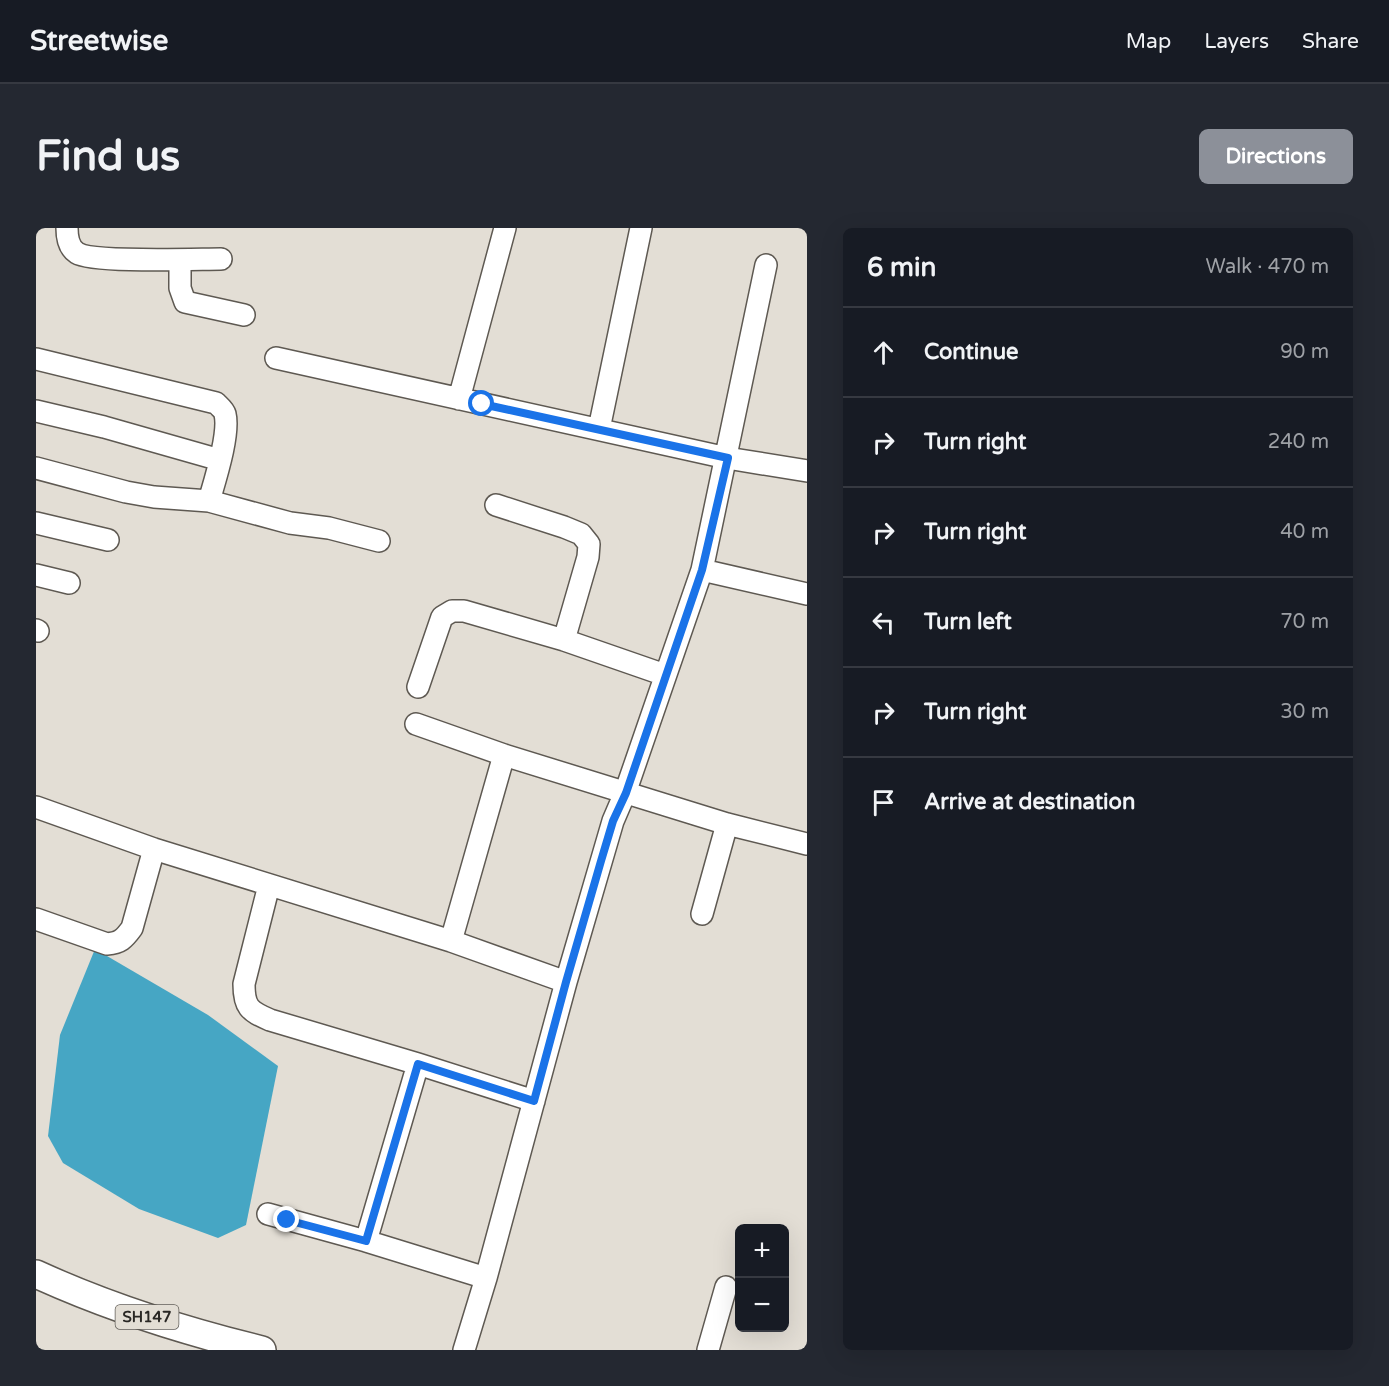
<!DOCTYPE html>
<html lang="en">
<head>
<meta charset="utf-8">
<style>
	:root { --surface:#171b24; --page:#242831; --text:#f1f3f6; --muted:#9ea1a6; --line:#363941; --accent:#8c9099 }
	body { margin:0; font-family:"Varela Round",sans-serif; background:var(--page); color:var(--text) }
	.controls { position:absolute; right:18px; bottom:18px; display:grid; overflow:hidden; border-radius:9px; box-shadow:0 6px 24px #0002 }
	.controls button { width:54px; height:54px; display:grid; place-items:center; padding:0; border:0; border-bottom:2px solid var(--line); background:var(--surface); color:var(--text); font:30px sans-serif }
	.stop { position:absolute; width:18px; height:18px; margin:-14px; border:4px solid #1a73e8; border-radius:50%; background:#fff }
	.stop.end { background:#1a73e8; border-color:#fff; box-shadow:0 2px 6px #0008 }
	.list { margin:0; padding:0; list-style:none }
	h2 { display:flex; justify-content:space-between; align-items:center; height:78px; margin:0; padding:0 24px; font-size:26px }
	h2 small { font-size:20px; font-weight:400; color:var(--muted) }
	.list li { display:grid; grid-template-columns:39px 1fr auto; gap:18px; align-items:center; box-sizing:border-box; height:90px; padding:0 24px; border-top:2px solid var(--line) }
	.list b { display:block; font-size:22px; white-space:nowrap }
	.list em { font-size:20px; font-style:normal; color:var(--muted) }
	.icon { flex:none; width:33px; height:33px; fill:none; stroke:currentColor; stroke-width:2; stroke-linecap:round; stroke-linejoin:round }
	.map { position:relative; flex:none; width:771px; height:1122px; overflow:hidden; border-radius:9px }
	header { display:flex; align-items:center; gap:36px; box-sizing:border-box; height:84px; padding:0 30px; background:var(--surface); border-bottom:2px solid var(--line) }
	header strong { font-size:28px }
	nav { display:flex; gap:33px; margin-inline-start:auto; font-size:21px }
	.intro { display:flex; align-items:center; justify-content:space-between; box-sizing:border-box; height:144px; padding:0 36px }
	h1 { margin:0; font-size:42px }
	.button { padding:15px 27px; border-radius:9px; background:var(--accent); color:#fff; font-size:21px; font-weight:700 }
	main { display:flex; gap:36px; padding:0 36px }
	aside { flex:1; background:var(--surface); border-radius:9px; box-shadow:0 6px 24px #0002 }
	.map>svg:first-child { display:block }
	.water { fill:#46a6c4 }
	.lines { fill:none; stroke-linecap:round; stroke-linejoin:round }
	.minor-casing { stroke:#5e5952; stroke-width:24 }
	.major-casing { stroke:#5e5952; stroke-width:30 }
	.minor { stroke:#fff; stroke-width:21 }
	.major { stroke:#fff; stroke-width:27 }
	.route { stroke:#1a73e8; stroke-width:8 }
	.labels { text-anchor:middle; stroke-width:6; stroke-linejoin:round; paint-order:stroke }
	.shield { fill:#e3ded5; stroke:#615e59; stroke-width:1.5 }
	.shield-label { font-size:15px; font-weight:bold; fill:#292724 }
</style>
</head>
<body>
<header>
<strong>Streetwise</strong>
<nav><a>Map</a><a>Layers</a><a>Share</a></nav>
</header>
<div class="intro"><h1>Find us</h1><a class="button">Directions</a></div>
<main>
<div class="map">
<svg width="771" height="1122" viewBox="0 0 771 1122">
	<rect width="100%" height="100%" fill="#e3ded5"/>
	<path class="water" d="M59,721L172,787L242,838L210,997L182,1010L103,981L27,935L12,908L24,807Z"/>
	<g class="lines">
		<g class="minor-casing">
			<path id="minor" d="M31,0C31,9 33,20 41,25C57,35 161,31 185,31
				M144,32V60L149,74L208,87
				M240,130L691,230L771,243
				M0,131L180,175C184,179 188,182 189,186C194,206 179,252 173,273
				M423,171L469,0
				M0,183L68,199L184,232
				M563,201L605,0
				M0,240L90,264L118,269L173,273L254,295L293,300L343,313
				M460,277L528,299L545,306L553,316L552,329L528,412
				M0,295L72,312
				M666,342L771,366
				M0,347L33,355
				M0,402L2,403
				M382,459L406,389L416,383H428L528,412L629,447
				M380,496L468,527L691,596L771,616
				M0,579L118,621L415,713L530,754
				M233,657L208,756C208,779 213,783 234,792L382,836L498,873
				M666,686L691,596
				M0,691L71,716C84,715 88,711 96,700L118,621
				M415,713L468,527
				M232,986L330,1013L450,1050
				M330,1013L382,836
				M428,1122L450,1050L530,754L577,593L589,565L666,342L730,37
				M672,1122L690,1059"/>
		</g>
		<g class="major-casing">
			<path id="major" d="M0,1046C72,1079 148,1103 226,1122"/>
		</g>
		<use href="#minor" class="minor"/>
		<use href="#major" class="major"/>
	</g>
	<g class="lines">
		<path class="route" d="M251,992L330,1013L382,836L498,873L530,754L565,633L577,593L590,565L666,342L692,230L446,176"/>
	</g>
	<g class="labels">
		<rect class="shield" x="79.5" y="1077" width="63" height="24" rx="4.5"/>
		<g class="shield-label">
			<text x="111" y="1094">SH147</text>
		</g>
	</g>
</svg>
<div class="controls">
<button>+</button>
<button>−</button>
</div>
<div class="stop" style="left:446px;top:176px"></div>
<div class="stop end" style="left:251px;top:992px"></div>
</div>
<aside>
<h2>6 min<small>Walk · 470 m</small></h2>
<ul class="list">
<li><svg class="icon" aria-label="ahead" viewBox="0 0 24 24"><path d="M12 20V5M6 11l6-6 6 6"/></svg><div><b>Continue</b></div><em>90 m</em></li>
<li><svg class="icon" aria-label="right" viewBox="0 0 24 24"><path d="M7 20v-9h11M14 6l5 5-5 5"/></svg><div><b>Turn right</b></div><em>240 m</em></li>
<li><svg class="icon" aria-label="right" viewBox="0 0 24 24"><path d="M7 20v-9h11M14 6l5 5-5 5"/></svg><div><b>Turn right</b></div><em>40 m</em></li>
<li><svg class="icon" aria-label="left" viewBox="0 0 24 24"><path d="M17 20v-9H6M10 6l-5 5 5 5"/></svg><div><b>Turn left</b></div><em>70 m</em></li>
<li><svg class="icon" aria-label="right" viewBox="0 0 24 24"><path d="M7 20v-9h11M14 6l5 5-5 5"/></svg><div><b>Turn right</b></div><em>30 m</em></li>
<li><svg class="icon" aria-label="arrive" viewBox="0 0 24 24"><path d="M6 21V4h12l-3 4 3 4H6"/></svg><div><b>Arrive at destination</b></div></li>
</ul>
</aside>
</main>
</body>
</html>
